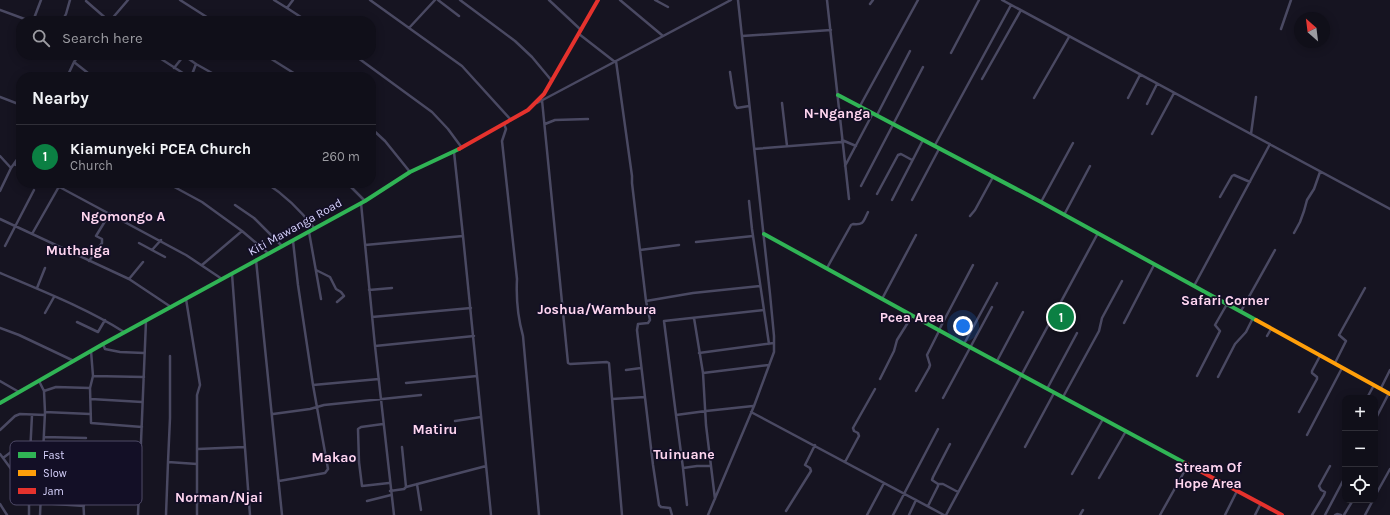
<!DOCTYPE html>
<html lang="en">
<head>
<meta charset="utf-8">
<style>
	:root { --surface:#100f19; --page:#1e1d26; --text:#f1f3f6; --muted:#9c9ca2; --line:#302f38; --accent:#0b8043 }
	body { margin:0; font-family:Karla,sans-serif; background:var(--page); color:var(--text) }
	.controls { position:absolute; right:12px; bottom:12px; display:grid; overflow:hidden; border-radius:8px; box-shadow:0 2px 10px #0003 }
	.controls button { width:36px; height:36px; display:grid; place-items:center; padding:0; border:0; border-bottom:1px solid var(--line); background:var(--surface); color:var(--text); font:20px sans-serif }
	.compass { position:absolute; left:1294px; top:12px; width:36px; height:36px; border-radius:50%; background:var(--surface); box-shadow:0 2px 10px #0003; rotate:332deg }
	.you { position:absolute; left:963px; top:326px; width:14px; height:14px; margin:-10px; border:3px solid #fff; border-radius:50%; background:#1a73e8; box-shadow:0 0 0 6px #1a73e833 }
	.badge { display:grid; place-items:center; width:26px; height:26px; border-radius:50%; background:var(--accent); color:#fff; font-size:13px; font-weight:700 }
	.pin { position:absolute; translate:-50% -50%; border:2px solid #fff; box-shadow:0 1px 4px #0006 }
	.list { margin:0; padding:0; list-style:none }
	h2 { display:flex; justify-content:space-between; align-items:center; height:52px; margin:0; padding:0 16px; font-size:17px }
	h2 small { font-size:13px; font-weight:400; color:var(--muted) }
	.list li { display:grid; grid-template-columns:26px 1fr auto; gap:12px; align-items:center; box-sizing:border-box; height:64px; padding:0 16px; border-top:1px solid var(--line) }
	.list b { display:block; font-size:15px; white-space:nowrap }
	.list p { margin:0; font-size:13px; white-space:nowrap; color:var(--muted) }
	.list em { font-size:13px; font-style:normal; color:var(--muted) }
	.icon { flex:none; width:22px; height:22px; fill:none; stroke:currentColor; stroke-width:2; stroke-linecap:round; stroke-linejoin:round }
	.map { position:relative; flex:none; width:1390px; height:515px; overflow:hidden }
	.search { position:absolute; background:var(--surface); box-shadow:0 2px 10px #0003; left:16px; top:16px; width:360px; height:44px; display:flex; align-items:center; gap:10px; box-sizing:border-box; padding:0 14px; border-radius:16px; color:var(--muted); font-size:15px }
	.panel { position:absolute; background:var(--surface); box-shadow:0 2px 10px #0003; left:16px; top:72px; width:360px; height:116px; border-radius:16px }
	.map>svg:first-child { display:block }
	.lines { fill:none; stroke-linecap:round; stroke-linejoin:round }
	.street { stroke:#4a4962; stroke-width:2.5 }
	.fast { stroke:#30b455; stroke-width:4 }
	.slow { stroke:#ff9f0a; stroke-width:4 }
	.jam { stroke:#e5322d; stroke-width:4 }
	.labels { text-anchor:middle; stroke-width:3.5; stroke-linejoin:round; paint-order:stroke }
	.street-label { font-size:12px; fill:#d9d4ff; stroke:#130f26 }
	.quarter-label { font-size:14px; font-weight:bold; fill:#ffd6f0; stroke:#130f26 }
	.key { fill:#130f26; stroke:#4e4a67; stroke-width:1 }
	.key-label { font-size:11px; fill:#d9d4ff }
</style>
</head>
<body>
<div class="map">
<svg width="1390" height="515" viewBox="0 0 1390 515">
	<rect width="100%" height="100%" fill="#161421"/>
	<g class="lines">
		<path class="street" d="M180,0L213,21
			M274,0L287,8L293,0
			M370,0L462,66L511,120
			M438,0L459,16
			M460,0L515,41L532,57L552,81
			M549,0L581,30
			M620,0L663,36
			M655,0L668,7
			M827,0L849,199
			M1002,0L1390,209
			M86,1L109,21
			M870,4L873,0
			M287,8L307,21
			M0,10L30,21
			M33,21L41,0
			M62,21L66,14L70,0
			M110,21L128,0
			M409,28L435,0
			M1281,29L1291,0
			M579,34L615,62
			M742,36L831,30
			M951,53L979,0
			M155,55L189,77
			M265,55L300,77
			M354,55L432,112L448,129L462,148
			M616,61L632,176V183L646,301L650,320L648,323L638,324L637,330L653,465L659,505L661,507L670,508L672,515
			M74,62L93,77
			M174,68L182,58L186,57L196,64L212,73
			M730,72L735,105L737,108L749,106
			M67,77L74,62L79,55
			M191,77L196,64
			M982,79L1021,10
			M0,97L21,105
			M1034,98L1069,37
			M1128,98L1140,75
			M542,100L568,363L570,364L607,362L609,363L622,515
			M537,103L731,0
			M782,103L787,146
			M1147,104L1157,84
			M860,106L918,0
			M877,115L910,51
			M504,124L506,129L502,141L517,279C516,298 518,318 523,336L539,515
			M545,124L555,120L588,119
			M371,128L385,141L410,172
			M1152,134L1174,93
			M1251,134L1256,97
			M842,140L856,146
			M935,145L1011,5
			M754,149L842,142
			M454,152L463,236L491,515
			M0,156L11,168
			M14,164L21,167
			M845,166L873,113
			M52,183L186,255L222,279
			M167,183L202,202L242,231L269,254
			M266,183C285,195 301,211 315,229
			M347,183L365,201
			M861,186L923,67
			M0,191L11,168L21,154
			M877,194L898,155L901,154L912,160
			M1220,197L1232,176L1234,175L1250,182
			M892,200L923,140
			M912,200L939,149
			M749,201L752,229L769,344
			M1041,202L1073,143
			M361,203L375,346L394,515
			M235,205L254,218L282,246
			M1064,215L1090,166
			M970,216L975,210L993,177
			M0,219L129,279L171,307
			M309,232L321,299
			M1294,233L1300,222L1304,211L1307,200L1314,189L1320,172
			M32,234L61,183
			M696,242L753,236
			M139,243L165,257
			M365,245L463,236
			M5,246L34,190
			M152,250L161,240
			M640,250L679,245
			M256,260L282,515
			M89,261L102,243V239L96,236L110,213
			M202,265L242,231
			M827,268L851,225L853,224C864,225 863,222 868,212
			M316,270L330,277L336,289L341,292L344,296L337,302
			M0,273C42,291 86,308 124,332
			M232,274L250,515
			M129,279L143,262
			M1194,286L1270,144
			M37,288L45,268
			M369,290L392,288
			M186,299L200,385L197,395V515
			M882,299L916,235
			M646,301L693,293L760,286
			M1241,311L1275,250
			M45,313L54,297
			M372,317L471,308
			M694,318L703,373L706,425L715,499
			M77,322L98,332L105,320
			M1124,323L1154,265
			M0,328L19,335L74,361
			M939,330L973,265
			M1267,336L1271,329
			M103,344L105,349L120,352L144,353
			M964,344L997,283
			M375,346L474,336
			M91,351L93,376L144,377
			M699,353L774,343
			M997,361L1023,312
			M1335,363L1346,341L1339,335L1365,288
			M626,370L641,368
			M703,373L769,365
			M93,376L90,388L91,423L142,427
			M1197,376L1220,331L1215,325L1227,304
			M1218,377L1235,344L1246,332L1253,318
			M880,379L894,351L897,340L912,316
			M0,381L19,392
			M39,381L44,391L45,412L90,414
			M406,383L477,376
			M313,385L379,379
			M1381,388L1390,370
			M1047,389L1077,333
			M44,391L56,387L90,388
			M916,391L929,368L930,365L927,355L939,331
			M1063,397L1099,331L1102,318L1122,281
			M943,398L992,307
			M1367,398L1374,385
			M91,399L142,402
			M612,399L645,397
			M751,412L944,515
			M1299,412L1317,379V377L1312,373V371L1320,356
			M273,414L310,409L324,405L421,395
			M676,415L664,321L764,310
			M1375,420L1389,393
			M455,421L481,417
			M383,424L361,427L358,429L359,462L362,486L389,483
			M0,430L15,416L20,414L45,415
			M1307,435L1342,368
			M44,437L86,438
			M1344,443L1345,441
			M1025,447L1054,393
			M96,449L141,451
			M198,449L244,447
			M0,454L20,481L22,493L29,494V515
			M44,456L85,457L86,459L83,498L84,515
			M3,458L19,446
			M168,462L170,418V356
			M845,462L859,436L858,433L854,431L853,428L875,389
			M31,465L43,468
			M710,466H697L683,468L676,415L706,411L753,406
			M683,468L687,505
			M84,472L140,474
			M1072,474L1103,419
			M1099,478L1126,431
			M43,480H83
			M279,481L325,473L328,469L313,385L298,285L293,241
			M417,484L421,510
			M938,484H943L958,492
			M406,487L486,466
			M390,491L404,489L406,487L402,447
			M28,493L32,415
			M1375,496L1390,469
			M83,498L139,499
			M367,501L391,495
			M197,502H220L249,499
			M41,503L84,506
			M0,504L7,515
			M928,506L938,486V484L932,480L933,477L950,444
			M786,511L811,471L810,468L805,465L815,445
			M40,515L45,412
			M138,515L146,321
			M166,515L168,462L197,464
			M708,515L754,406L774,352V336L770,294L738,0
			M867,515L884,483
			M893,515L938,429
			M909,515L916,500
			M946,515L1098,233
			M1080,515L1083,510
			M1160,515L1188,465
			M1225,515L1237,491
			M1255,515L1261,503
			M1312,515L1324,495L1325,492L1321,490L1319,486L1330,466
			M1325,515L1345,477
			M1335,515L1337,514L1341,515
			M1344,515L1353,500
			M1365,515L1373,500"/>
		<path class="fast" d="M838,95L1041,202L1256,320
			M764,234L964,344L1185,463
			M0,403L103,344L365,201L410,172L459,149"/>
		<path class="slow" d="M1256,320L1390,394"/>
		<path class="jam" d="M459,149L528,110L544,94L598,0
			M1185,463L1282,515"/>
	</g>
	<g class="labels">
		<g class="street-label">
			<text transform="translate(295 227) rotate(-29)" y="4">Kiti Mawanga Road</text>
		</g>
		<g class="quarter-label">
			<text x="837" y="118">N-Nganga</text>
			<text x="123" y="221">Ngomongo A</text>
			<text x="78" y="255">Muthaiga</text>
			<text x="1225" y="305">Safari Corner</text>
			<text x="597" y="314">Joshua/Wambura</text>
			<text x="912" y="322">Pcea Area</text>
			<text x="435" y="434">Matiru</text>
			<text x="684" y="459">Tuinuane</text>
			<text x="334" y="462">Makao</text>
			<text x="1208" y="472">Stream Of<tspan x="1208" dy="16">Hope Area</tspan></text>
			<text x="219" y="502">Norman/Njai</text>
		</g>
	</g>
	<rect x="10" y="441" width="132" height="64" rx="6" class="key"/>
	<rect x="18" y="452" width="18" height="6" fill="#30b455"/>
	<rect x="18" y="470" width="18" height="6" fill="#ff9f0a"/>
	<rect x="18" y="488" width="18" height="6" fill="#e5322d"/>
	<g class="key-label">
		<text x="43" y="459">Fast</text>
		<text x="43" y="477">Slow</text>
		<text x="43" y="495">Jam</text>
	</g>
</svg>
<div class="controls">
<button>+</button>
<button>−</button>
<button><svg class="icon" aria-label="locate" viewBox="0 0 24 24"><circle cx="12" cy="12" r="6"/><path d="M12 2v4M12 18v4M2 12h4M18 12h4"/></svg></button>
</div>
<svg class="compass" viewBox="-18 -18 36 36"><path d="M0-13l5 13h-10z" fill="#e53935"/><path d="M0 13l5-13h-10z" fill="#9c9ca2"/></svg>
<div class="you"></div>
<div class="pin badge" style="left:1061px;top:317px">1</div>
<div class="search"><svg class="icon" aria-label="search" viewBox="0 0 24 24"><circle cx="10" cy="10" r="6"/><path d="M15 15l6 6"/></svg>Search here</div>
<section class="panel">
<h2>Nearby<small></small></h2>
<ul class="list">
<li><span class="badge">1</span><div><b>Kiamunyeki PCEA Church</b><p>Church</p></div><em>260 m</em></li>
</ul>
</section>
</div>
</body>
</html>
